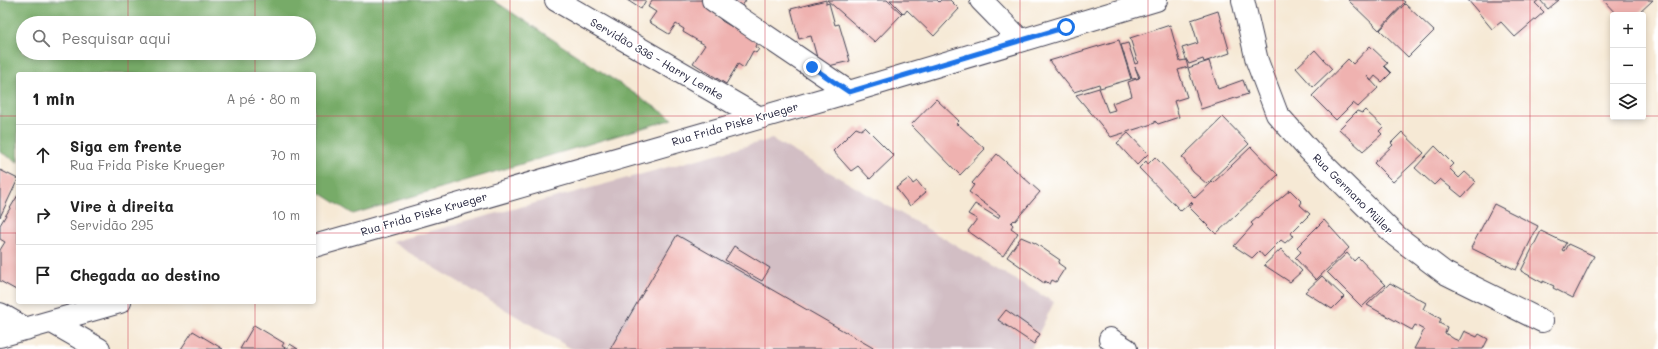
<!DOCTYPE html>
<html lang="pt">
<head>
<meta charset="utf-8">
<style>
	:root { --surface:#fff; --page:#f2f2f2; --text:#222; --muted:#767676; --line:#e0e0e0 }
	body { margin:0; font-family:Mali,sans-serif; background:var(--page); color:var(--text) }
	.controls { position:absolute; right:12px; top:12px; display:grid; overflow:hidden; border-radius:4px; box-shadow:0 2px 6px #0003 }
	.controls button { width:36px; height:36px; display:grid; place-items:center; padding:0; border:0; border-bottom:1px solid var(--line); background:var(--surface); color:var(--text); font:20px sans-serif }
	.stop { position:absolute; width:12px; height:12px; margin:-9px; border:3px solid #1a73e8; border-radius:50%; background:#fff }
	.stop.end { background:#1a73e8; border-color:#fff; box-shadow:0 1px 4px #0008 }
	.list { margin:0; padding:0; list-style:none }
	h2 { display:flex; justify-content:space-between; align-items:center; height:52px; margin:0; padding:0 16px; font-size:17px }
	h2 small { font-size:13px; font-weight:400; color:var(--muted) }
	.list li { display:grid; grid-template-columns:26px 1fr auto; gap:12px; align-items:center; box-sizing:border-box; height:60px; padding:0 16px; border-top:1px solid var(--line) }
	.list b { display:block; font-size:15px; white-space:nowrap }
	.list p { margin:0; font-size:13px; white-space:nowrap; color:var(--muted) }
	.list em { font-size:13px; font-style:normal; color:var(--muted) }
	.icon { flex:none; width:22px; height:22px; fill:none; stroke:currentColor; stroke-width:2; stroke-linecap:round; stroke-linejoin:round }
	.map { position:relative; flex:none; width:1658px; height:349px; overflow:hidden }
	.search { position:absolute; background:var(--surface); box-shadow:0 2px 6px #0003; left:16px; top:16px; width:300px; height:44px; display:flex; align-items:center; gap:10px; box-sizing:border-box; padding:0 14px; border-radius:22px; color:var(--muted); font-size:15px }
	.panel { position:absolute; background:var(--surface); box-shadow:0 2px 6px #0003; left:16px; top:72px; width:300px; height:232px; border-radius:4px }
	.map>svg:first-child { display:block }
	.industrial { fill:#d2bec4 }
	.forest { fill:#77ab67; stroke:#4c6651; fill-rule:evenodd }
	.building { fill:#efb2b0 }
	.lines { fill:none; stroke-linecap:round; stroke-linejoin:round }
	.minor-casing { stroke:#424052; stroke-width:24 }
	.minor { stroke:#fff; stroke-width:22 }
	.route { stroke:#1a73e8; stroke-width:5 }
	.grid { fill:none; stroke:#d1495b; stroke-width:1; stroke-opacity:0.55 }
	.labels { text-anchor:middle; stroke-width:3; stroke-linejoin:round; paint-order:stroke }
	.street-label { font-size:11px; fill:#22223b; stroke:#fff }
</style>
</head>
<body>
<div class="map">
<svg width="1658" height="349" viewBox="0 0 1658 349">
	<rect width="100%" height="100%" fill="#fff"/>
	<filter id="ink" filterUnits="userSpaceOnUse"><feTurbulence type="fractalNoise" baseFrequency=".025" numOctaves="2"/><feDisplacementMap in="SourceGraphic" scale="8" xChannelSelector="R" yChannelSelector="G"/><feConvolveMatrix kernelMatrix="1 2 1 2 8 2 1 2 1" color-interpolation-filters="sRGB"/></filter>
	<filter id="wash" filterUnits="userSpaceOnUse"><feTurbulence type="fractalNoise" baseFrequency=".012" numOctaves="4" result="noise"/><feDisplacementMap in="SourceGraphic" scale="16" xChannelSelector="R" yChannelSelector="G"/><feGaussianBlur stdDeviation="0.9" result="paint"/><feColorMatrix in="noise" values="0 0 0 0 0 0 0 0 0 0 0 0 0 0 0 0 0 1.4 0 .05"/><feComposite in="paint" operator="in"/></filter>
	<g filter="url(#wash)">
		<rect width="100%" height="100%" fill="#f6e9d5"/>
		<path class="industrial" d="M772,139L1054,302L1031,349H572L391,242Z"/>
		<path class="forest" d="M0,0H493L673,119L353,214L314,189V74H18V162L0,152ZM23,23H309V53H23Z"/>
		<g id="blocks">
			<path class="building" d="M627,0H646L641,9Z
				M652,0H703L722,21L757,42L755,47L759,49L756,53L753,51L744,68L738,64L726,84L693,63L705,45L683,32L684,29L676,24L669,34L649,22L656,12L648,7Z
				M733,0H746L742,6Z
				M826,0V4L829,3L835,25L839,24L850,61L820,68L811,36L799,39L791,9Z
				M827,0H887L902,14L875,42Z
				M890,0H937L939,2L941,0H950L959,9L934,36L907,10L904,14Z
				M1348,0H1402L1405,2L1379,30Z
				M1468,0H1539L1535,3L1544,12L1515,37L1501,22L1492,29Z
				M1540,0H1559L1548,9Z
				M1603,0H1653L1637,15H1617Z
				M1405,4L1434,31L1408,57L1380,30Z
				M1218,11L1230,53L1204,62L1203,59L1189,64L1186,59L1182,48L1198,43L1191,20Z
				M1170,25L1180,61L1186,60L1188,67L1178,70L1187,97L1174,101L1179,117L1158,124L1155,121V123L1111,137L1076,95L1099,88L1108,112L1115,110L1112,103L1132,96L1128,82L1139,78L1140,77L1135,67L1139,78L1132,79L1121,45L1128,43L1135,64L1138,63L1130,38Z
				M1119,40L1131,79L1100,88L1099,84L1074,92L1049,61Z
				M1370,46L1388,63L1384,66L1391,73L1382,82L1375,76L1371,81L1367,76L1378,88L1358,107L1353,103L1336,120L1312,96L1348,59L1353,64Z
				M1315,50L1332,69L1313,87L1296,68Z
				M1209,61L1218,89L1243,80L1248,94L1201,109L1188,68Z
				M936,99L959,121L956,124L959,125L985,149L960,175L911,125Z
				M1365,110L1383,127L1379,131L1382,134L1363,151L1339,129L1357,111L1362,113Z
				M1223,117L1249,144L1207,184L1193,172L1182,157Z
				M865,127L894,156L870,179L858,166L851,171L833,151L856,128L861,130Z
				M1402,132L1424,153L1393,182L1374,163L1393,145L1391,143Z
				M1128,133L1148,154L1137,165L1117,143Z
				M1435,146L1453,164L1449,168L1459,178L1465,172L1476,182L1462,197L1440,179L1434,185L1415,168Z
				M1251,147L1278,175L1216,234L1189,207L1193,204L1191,202L1181,211L1139,168L1146,161L1148,164L1155,157L1195,198L1212,182L1213,183Z
				M997,154L1040,192L1015,221L1014,220L1011,223L1013,225L1011,228L1018,233L1003,256L968,231L977,219L968,214L975,204L998,218L1000,215L969,192L974,185L972,183Z
				M0,170L18,179L0,217Z
				M909,178L913,184L917,181L926,192L910,206L896,188Z
				M1290,190L1302,202L1300,205L1310,214L1291,233L1293,236L1285,243L1281,240L1264,257L1259,251L1252,258L1234,246L1253,225L1251,223Z
				M18,195V291L0,281V250L5,242L0,239V225Z
				M1494,204L1538,226L1516,270L1471,248Z
				M1324,220L1349,248L1316,280L1295,258L1301,252L1297,247Z
				M1541,231L1566,243L1562,250L1564,251L1568,244L1594,256L1573,298L1553,288L1554,286L1543,281V283L1521,271Z
				M677,235L875,349H610Z
				M1021,237L1035,243L1060,260L1058,263L1065,268L1056,282L1052,280L1050,284L1045,281L1044,283L1007,257Z
				M734,246L770,268L762,281L725,260Z
				M1281,249L1302,271L1290,282L1264,265Z
				M1347,253L1354,261L1358,257L1385,285L1362,307L1327,272Z
				M1322,276L1344,297L1332,309L1305,292Z
				M1390,283L1426,303L1423,309L1441,319L1439,323L1447,327L1445,333L1454,339L1459,341L1464,331L1477,337L1479,334L1488,339L1483,349H1414L1424,330L1415,325L1412,330L1367,305Z
				M1006,310L1040,334L1034,344L998,320Z
				M254,325L284,343L282,346L287,349L290,344L298,349H240Z
				M193,331L223,349H181Z"/>
		</g>
	</g>
	<g filter="url(#ink)">
		<use href="#blocks" fill-opacity="0" stroke="#424052" stroke-width="1"/>
		<g class="lines">
			<g class="minor-casing">
				<path id="minor" d="M556,0L758,117
					M713,0L849,92
					M981,0L1020,40
					M1243,0L1257,61L1277,114L1309,150L1396,236L1445,273L1542,321
					M314,246L849,92L1156,0
					M0,314L26,329
					M52,322L99,349
					M0,336L120,302
					M1110,339L1126,349"/>
			</g>
			<use href="#minor" class="minor"/>
		</g>
	</g>
	<g class="lines" filter="url(#ink)">
		<path class="route" d="M812,67L849,92L1066,27"/>
	</g>
	<path class="grid" d="M128,0V23M255,0V23M383,0V349M510,0V349M638,0V349M765,0V349M893,0V349M1020,0V349M1148,0V349M1275,0V349M1403,0V349M1530,0V349M128,53V74M255,53V74M0,116H18M314,116H1613M1643,116H1658M0,233H18M314,233H1658M128,302V349M255,302V349"/>
	<g class="labels">
		<g class="street-label">
			<text transform="translate(657 59) rotate(30)" y="4">Servidão 336 - Harry Lemke</text>
			<text transform="translate(735 124) rotate(-16)" y="4">Rua Frida Piske Krueger</text>
			<text transform="translate(1353 194) rotate(45)" y="4">Rua Germano Müller</text>
			<text transform="translate(424 214) rotate(-16)" y="4">Rua Frida Piske Krueger</text>
		</g>
	</g>
</svg>
<div class="controls">
<button>+</button>
<button>−</button>
<button><svg class="icon" aria-label="layers" viewBox="0 0 24 24"><path d="M12 4l9 5-9 5-9-5zM3 14l9 5 9-5"/></svg></button>
</div>
<div class="stop" style="left:1066px;top:27px"></div>
<div class="stop end" style="left:812px;top:67px"></div>
<div class="search"><svg class="icon" aria-label="search" viewBox="0 0 24 24"><circle cx="10" cy="10" r="6"/><path d="M15 15l6 6"/></svg>Pesquisar aqui</div>
<section class="panel">
<h2>1 min<small>A pé · 80 m</small></h2>
<ul class="list">
<li><svg class="icon" aria-label="ahead" viewBox="0 0 24 24"><path d="M12 20V5M6 11l6-6 6 6"/></svg><div><b>Siga em frente</b><p>Rua Frida Piske Krueger</p></div><em>70 m</em></li>
<li><svg class="icon" aria-label="right" viewBox="0 0 24 24"><path d="M7 20v-9h11M14 6l5 5-5 5"/></svg><div><b>Vire à direita</b><p>Servidão 295</p></div><em>10 m</em></li>
<li><svg class="icon" aria-label="arrive" viewBox="0 0 24 24"><path d="M6 21V4h12l-3 4 3 4H6"/></svg><div><b>Chegada ao destino</b></div></li>
</ul>
</section>
</div>
</body>
</html>
